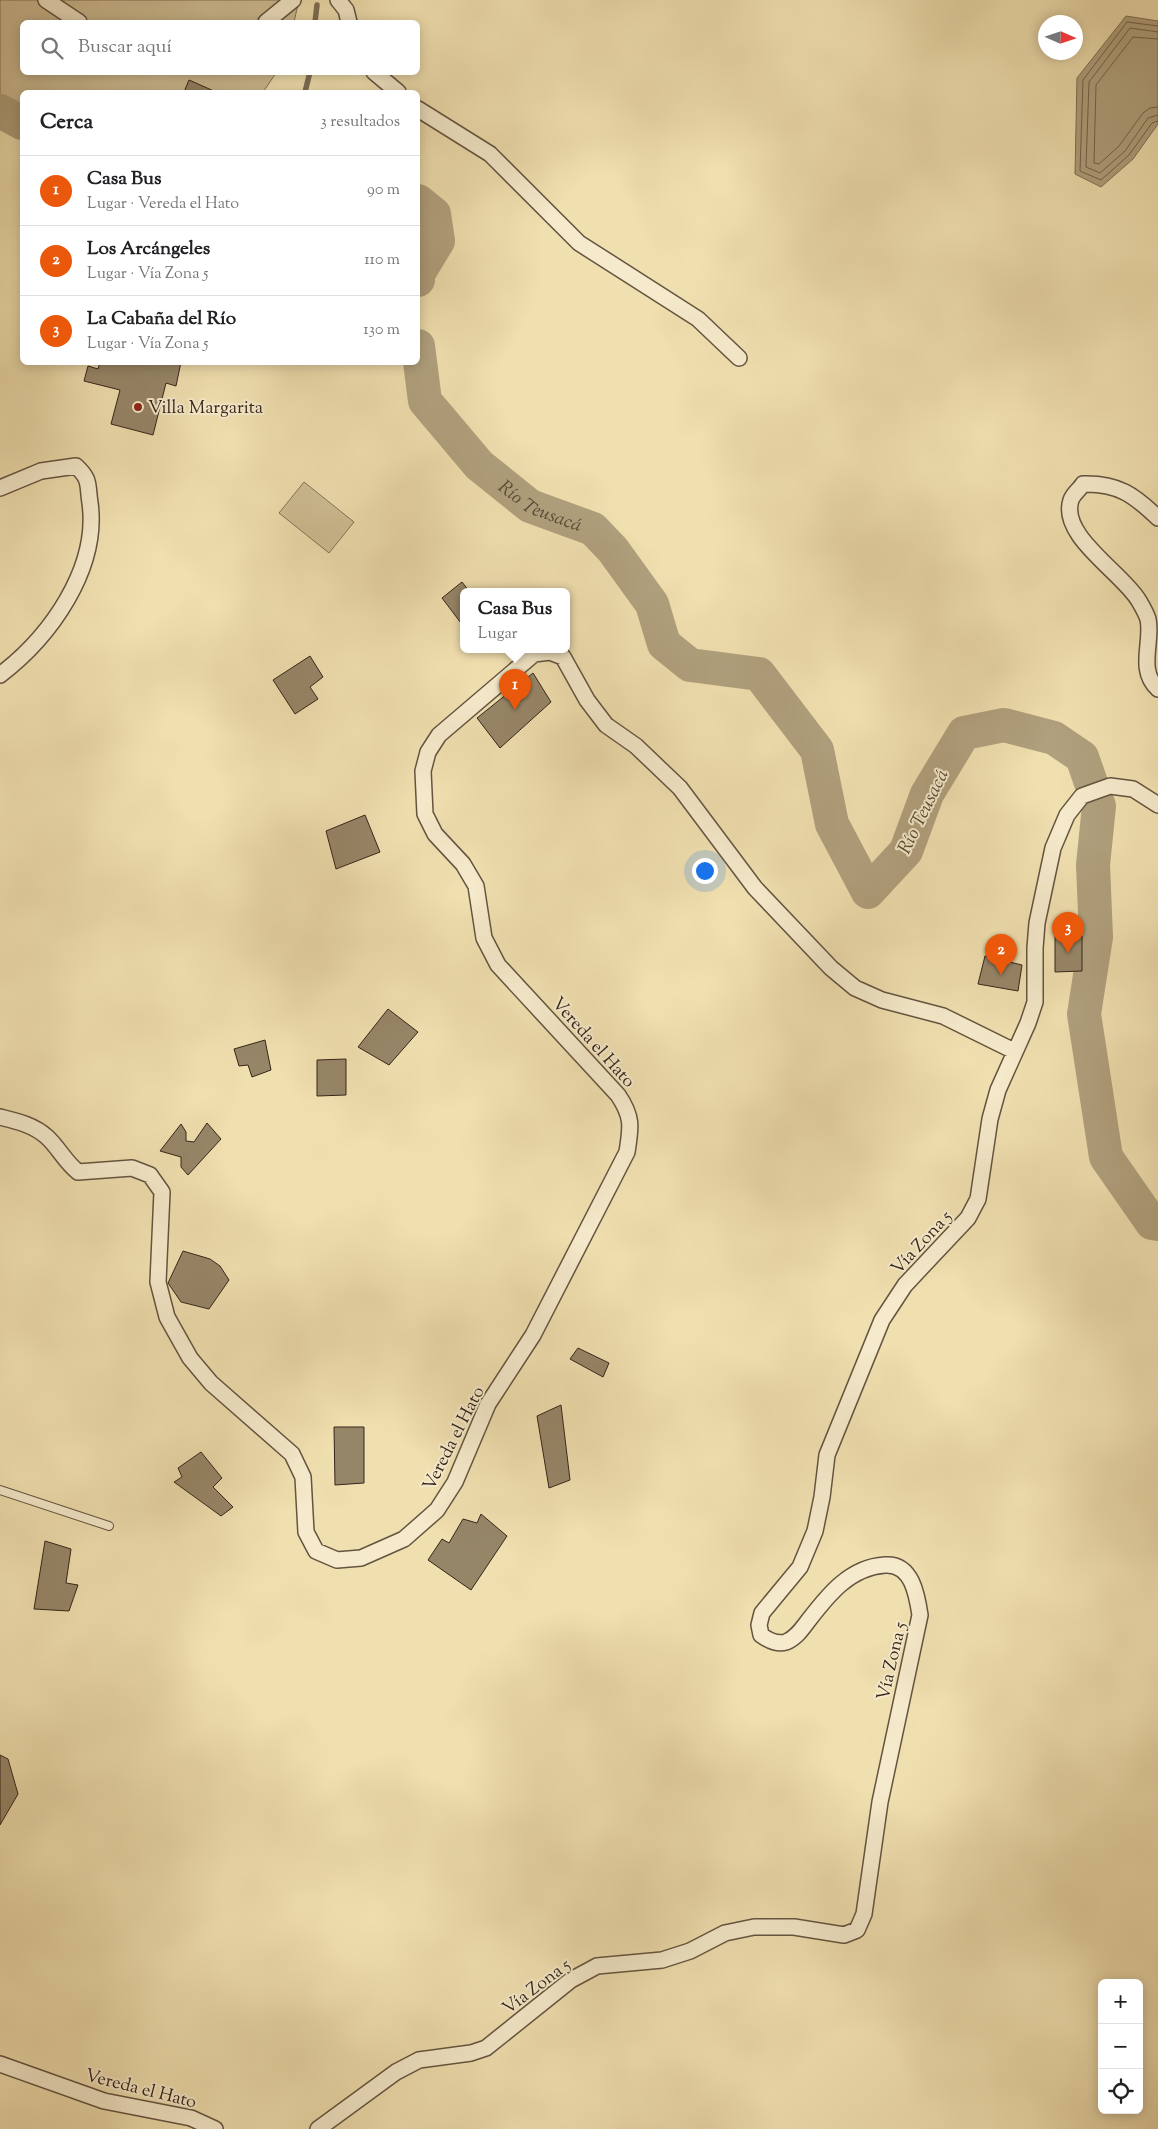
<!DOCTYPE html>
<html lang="es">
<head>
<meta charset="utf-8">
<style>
	:root { --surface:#fff; --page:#f6f6f6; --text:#202124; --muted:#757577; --line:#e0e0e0; --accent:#ea580c }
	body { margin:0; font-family:"Sorts Mill Goudy",serif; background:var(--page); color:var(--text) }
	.controls { position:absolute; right:15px; bottom:15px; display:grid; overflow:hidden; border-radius:8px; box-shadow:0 2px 12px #0003 }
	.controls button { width:45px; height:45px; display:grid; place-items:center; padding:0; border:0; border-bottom:1px solid var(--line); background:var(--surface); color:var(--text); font:25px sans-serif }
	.compass { position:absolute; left:1038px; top:15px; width:45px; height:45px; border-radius:50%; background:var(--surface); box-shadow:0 2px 12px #0003; rotate:93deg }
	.you { position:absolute; left:704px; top:870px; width:18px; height:18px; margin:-12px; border:4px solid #fff; border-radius:50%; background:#1a73e8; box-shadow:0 0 0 8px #1a73e833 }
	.badge { display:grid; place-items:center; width:32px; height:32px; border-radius:50%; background:var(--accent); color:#fff; font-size:16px; font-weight:700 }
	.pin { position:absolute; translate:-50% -41px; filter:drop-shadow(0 1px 2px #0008) }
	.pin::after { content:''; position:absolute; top:26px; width:18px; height:15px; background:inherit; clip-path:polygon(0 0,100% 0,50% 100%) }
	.popup { position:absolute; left:460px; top:588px; width:110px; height:65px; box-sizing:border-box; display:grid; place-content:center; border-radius:8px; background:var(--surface); filter:drop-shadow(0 1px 4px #0005); font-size:16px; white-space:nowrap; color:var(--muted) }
	.popup b { font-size:19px; color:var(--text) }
	.popup::after { content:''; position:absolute; left:50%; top:100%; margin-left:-10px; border:10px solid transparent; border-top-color:var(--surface) }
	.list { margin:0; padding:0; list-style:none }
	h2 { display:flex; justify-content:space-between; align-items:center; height:65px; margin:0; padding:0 20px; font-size:21px }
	h2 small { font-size:16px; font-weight:400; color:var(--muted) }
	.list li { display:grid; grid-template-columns:32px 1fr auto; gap:15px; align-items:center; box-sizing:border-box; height:70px; padding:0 20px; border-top:1px solid var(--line) }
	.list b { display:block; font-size:19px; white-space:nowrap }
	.list p { margin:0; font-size:16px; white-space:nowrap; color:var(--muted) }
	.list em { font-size:16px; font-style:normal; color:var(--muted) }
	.icon { flex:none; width:28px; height:28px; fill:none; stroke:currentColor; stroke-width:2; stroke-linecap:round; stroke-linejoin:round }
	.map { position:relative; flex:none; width:1158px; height:2129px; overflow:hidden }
	.search { position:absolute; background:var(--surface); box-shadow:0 2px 12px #0003; left:20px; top:20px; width:400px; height:55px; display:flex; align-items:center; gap:12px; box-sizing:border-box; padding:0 18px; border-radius:8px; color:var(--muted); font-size:19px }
	.panel { position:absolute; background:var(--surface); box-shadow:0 2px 12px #0003; left:20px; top:90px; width:400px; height:275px; border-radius:8px }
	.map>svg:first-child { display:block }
	.green { fill:#d0bf96; stroke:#827258 }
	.water { fill:#b0a07d; stroke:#7f6f56 }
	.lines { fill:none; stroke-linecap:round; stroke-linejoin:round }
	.shore { stroke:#72624c; stroke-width:1 }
	.stream { stroke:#7f6f56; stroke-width:5.5 }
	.river { stroke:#b0a07d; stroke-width:34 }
	.building { fill:#968668; stroke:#35251b }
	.service-casing { stroke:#645440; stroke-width:10 }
	.minor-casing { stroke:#645440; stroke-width:18 }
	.service { stroke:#f5eacb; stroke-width:8 }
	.minor { stroke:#f5eacb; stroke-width:15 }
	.poi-dot { fill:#8f2418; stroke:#f5eacb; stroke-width:2 }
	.labels { text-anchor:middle; stroke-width:4; stroke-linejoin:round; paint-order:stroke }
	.poi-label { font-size:18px; fill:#35251b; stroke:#f5eacb; text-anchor:start }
	.street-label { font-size:18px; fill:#35251b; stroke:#f5eacb }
	.water-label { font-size:19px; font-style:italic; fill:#5a4a38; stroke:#f5eacb }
</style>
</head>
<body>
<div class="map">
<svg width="1158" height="2129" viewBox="0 0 1158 2129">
	<rect width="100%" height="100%" fill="#f0dfaf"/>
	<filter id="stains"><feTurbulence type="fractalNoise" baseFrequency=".004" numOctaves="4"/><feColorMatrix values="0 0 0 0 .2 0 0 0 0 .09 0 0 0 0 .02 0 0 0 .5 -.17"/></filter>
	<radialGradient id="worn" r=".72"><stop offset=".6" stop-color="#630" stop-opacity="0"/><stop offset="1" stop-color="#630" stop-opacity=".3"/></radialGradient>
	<path class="green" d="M0,0H299L294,22H22V72L276,73L263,92H22V118L0,116Z
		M304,482L354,522L329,553L279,513Z"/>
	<path class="water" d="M1126,16L1158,21V124L1133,159L1101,187L1075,174L1077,78Z"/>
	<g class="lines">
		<path class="shore" d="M1158,26L1127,22L1083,80L1080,171L1101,180L1129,155L1152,123L1158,121
			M1158,32L1130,28L1089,82L1086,167L1100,173L1125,151L1148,118L1158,115
			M1158,39L1133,37L1096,85L1094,163L1099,164L1119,146L1143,113L1150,108L1158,107"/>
		<path class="stream" d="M315,22L317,5
			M305,92L310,72"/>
		<g class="river">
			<path d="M0,111L22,123"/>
			<path d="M418,201L434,214L438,241L418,274V280"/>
			<path id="s1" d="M418,346L425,401L479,465L530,506L593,529L613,550L652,604L664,644L690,665L759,674L817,750L832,824L868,892L906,851L927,794L964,733L1004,725L1054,738L1082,757L1099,806L1093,865L1096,937L1084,1014L1106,1157L1152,1223L1158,1224"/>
		</g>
	</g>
	<path class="building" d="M189,80L216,92H184Z
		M100,362H181L176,386L166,383L153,435L111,424L120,390L84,381L88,366L98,369Z
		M462,582L469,591H464V627L442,598Z
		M310,656L323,677L310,687L318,699L295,714L273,680Z
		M533,673L551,702L500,748L477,718Z
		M365,815L380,852L336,869L326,831Z
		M1055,936H1082V971L1055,972Z
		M985,956L1022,965L1018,991L978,984Z
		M388,1009L418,1032L389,1065L358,1047Z
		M265,1040L271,1070L252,1077L248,1065L239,1066L234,1049Z
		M346,1059V1095L317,1096V1060Z
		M207,1123L221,1139L188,1175L181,1167V1157L160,1151L181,1124L186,1132V1141L194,1142Z
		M183,1251L210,1259L220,1266L229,1280L209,1309L181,1302L168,1283Z
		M578,1348L609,1363L603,1377L570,1359Z
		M561,1405L570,1480L549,1488L537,1416Z
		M334,1427H364V1483L335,1485Z
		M201,1452L222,1478L213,1487L233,1507L221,1516L174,1482L182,1477L178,1468Z
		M481,1514L507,1536L471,1590L428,1560L442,1539L449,1543L463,1519L477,1523Z
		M45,1541L71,1549L66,1583L78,1585L69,1611L34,1609Z
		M0,1755L8,1759L18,1794L0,1825Z"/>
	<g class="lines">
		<g class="service-casing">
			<path id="service" d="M0,1490L109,1526"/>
		</g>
		<g class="minor-casing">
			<path id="minor" d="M46,0L79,22
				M338,0L346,10L349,22
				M266,22L293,0
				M374,72L398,92
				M418,109L490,154L579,243L698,319L739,358
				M0,488L41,471L76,466C91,480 87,484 90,503C99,569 50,637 0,675
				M1158,518C1134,495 1118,483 1083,484C1080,489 1073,494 1071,500C1059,536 1123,573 1139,601C1142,606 1146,613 1148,619C1153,642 1137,670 1158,689
				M0,1117C16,1121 34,1125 47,1137C59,1148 65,1162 78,1172L132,1168L150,1175L162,1192L158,1282L167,1317L190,1358L211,1383L292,1454L303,1477L306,1532L316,1551L337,1560L361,1558L404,1539L437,1510L455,1482L488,1404L533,1335L627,1152C631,1127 633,1117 618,1095L498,965L484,938L476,886L463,864L435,834L425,814L423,771L428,752L439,735L534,654L550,652L563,657L587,700L606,725L636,746L680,788L755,888L831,968L855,988L882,1000L943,1016L1014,1051
				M0,2064L104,2101L191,2118L215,2129
				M318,2129L396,2072L419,2060L471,2053L486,2048L571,1980L597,1966L662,1960L690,1951L725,1933L754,1927H794L844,1935L857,1930L864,1914L880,1802L920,1615C917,1595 912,1563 885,1565C850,1567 828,1595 808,1621C802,1629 796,1638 786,1642C777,1645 768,1640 761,1635L759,1625L762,1613L800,1567L815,1531L822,1497L827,1455L882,1320L905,1285L968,1218L978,1199L990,1119L998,1090L1028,1023L1035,1002V948L1037,923L1053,848L1067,815L1082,796L1110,786L1133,789L1158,805"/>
		</g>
		<use href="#service" class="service"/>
		<use href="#minor" class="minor"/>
	</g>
	<circle class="poi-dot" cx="138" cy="407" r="5"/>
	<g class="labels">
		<g class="poi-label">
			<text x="148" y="413">Villa Margarita</text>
		</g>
		<g class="street-label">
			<text transform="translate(594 1042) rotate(48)" y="6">Vereda el Hato</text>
			<text transform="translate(921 1242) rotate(-47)" y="6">Vía Zona 5</text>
			<text transform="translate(453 1438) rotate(-63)" y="6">Vereda el Hato</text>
			<text transform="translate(891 1661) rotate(-77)" y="6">Vía Zona 5</text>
			<text transform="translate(536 1986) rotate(-37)" y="6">Vía Zona 5</text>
			<text transform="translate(141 2088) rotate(14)" y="6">Vereda el Hato</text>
		</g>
		<g class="water-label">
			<text dy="7" stroke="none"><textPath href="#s1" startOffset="214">Río Teusacá</textPath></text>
			<text transform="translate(922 811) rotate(-64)" y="7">Río Teusacá</text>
		</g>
	</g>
	<rect width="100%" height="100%" filter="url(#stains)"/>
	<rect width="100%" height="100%" fill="url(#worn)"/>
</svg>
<div class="controls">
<button>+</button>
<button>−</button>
<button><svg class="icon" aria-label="locate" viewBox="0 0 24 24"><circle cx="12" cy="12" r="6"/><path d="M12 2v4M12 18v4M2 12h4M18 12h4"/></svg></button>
</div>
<svg class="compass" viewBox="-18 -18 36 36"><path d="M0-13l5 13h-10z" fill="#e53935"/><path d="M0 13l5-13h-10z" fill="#757577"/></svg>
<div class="you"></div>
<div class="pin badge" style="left:515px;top:710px">1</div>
<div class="popup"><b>Casa Bus</b>Lugar</div>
<div class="pin badge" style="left:1001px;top:975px">2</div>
<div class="pin badge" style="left:1068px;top:953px">3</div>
<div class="search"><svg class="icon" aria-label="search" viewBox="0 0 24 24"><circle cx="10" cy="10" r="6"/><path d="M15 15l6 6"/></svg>Buscar aquí</div>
<section class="panel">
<h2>Cerca<small>3 resultados</small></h2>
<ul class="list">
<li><span class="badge">1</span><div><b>Casa Bus</b><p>Lugar · Vereda el Hato</p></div><em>90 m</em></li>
<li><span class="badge">2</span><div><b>Los Arcángeles</b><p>Lugar · Vía Zona 5</p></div><em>110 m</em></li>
<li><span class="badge">3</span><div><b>La Cabaña del Río</b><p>Lugar · Vía Zona 5</p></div><em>130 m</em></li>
</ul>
</section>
</div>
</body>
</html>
